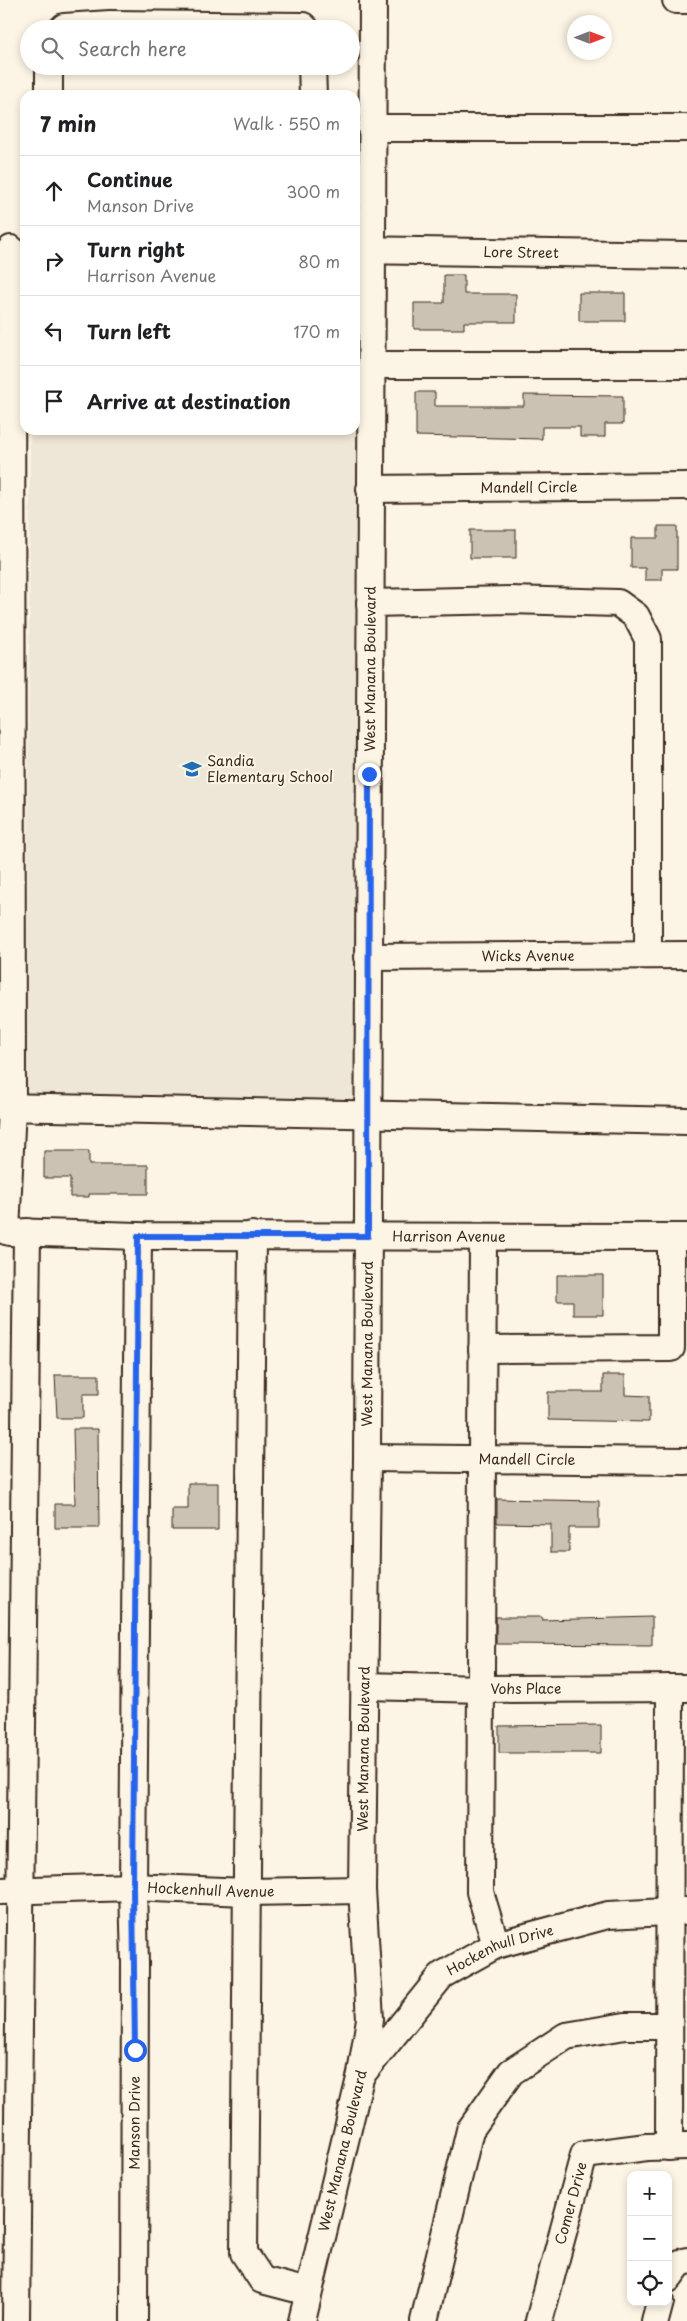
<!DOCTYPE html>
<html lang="en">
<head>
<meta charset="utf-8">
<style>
	:root { --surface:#fff; --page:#f6f6f6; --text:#202124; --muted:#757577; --line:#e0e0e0 }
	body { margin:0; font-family:"Playpen Sans",sans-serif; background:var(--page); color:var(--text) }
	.controls { position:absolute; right:15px; bottom:15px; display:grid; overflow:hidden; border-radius:10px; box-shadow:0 2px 8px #0003 }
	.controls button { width:45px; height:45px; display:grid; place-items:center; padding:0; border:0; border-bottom:1px solid var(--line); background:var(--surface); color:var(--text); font:25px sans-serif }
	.compass { position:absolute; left:567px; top:15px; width:45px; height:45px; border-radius:50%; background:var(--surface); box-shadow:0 2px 8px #0003; rotate:90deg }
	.stop { position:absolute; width:15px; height:15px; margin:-11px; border:4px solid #2563eb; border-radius:50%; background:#fff }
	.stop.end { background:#2563eb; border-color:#fff; box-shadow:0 1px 5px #0008 }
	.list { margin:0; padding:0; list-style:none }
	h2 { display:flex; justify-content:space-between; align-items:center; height:65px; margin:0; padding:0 20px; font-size:21px }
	h2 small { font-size:16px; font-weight:400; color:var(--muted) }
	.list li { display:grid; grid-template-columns:32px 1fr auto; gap:15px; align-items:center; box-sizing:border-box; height:70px; padding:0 20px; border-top:1px solid var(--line) }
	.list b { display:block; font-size:19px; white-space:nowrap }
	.list p { margin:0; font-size:16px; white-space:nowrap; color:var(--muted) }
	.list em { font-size:16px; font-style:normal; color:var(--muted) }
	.icon { flex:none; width:28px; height:28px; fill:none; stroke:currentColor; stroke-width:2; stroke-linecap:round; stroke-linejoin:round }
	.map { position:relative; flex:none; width:687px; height:2321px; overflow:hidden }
	.search { position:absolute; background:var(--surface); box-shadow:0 2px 8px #0003; left:20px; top:20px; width:340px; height:55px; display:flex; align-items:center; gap:12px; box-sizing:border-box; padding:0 18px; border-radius:28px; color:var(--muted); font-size:19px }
	.panel { position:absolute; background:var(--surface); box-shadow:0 2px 8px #0003; left:20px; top:90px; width:340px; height:345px; border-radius:15px }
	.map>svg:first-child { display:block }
	.built { fill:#eee6d6 }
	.building { fill:#ccc2b3; stroke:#3b2a1e }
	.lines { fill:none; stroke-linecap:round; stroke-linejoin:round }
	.minor-casing { stroke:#3b2a1e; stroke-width:30 }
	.minor { stroke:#fcf5e5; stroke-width:26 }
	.route { stroke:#2563eb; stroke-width:6 }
	.labels { text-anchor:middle; stroke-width:4; stroke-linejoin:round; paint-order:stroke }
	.street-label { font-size:14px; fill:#3b2a1e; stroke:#fcf5e5 }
	.poi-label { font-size:14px; fill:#3b2a1e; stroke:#fcf5e5; text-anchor:start }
</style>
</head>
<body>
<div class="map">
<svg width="687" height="2321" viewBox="0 0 687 2321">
	<rect width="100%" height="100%" fill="#fcf5e5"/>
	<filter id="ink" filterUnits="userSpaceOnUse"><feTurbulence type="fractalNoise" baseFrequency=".02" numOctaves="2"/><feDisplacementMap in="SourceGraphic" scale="10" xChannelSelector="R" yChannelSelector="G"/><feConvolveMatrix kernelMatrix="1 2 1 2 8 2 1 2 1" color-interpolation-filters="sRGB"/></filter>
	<g filter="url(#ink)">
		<path class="built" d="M355,270H359L354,1111L27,1109L30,430H355Z"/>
		<path class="building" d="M444,275H464V294H516V322H464V329H414V303H444Z
			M579,293H625V321H579Z
			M416,392H435V406H524V395L623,396V424H605V437H580V427H542V439L416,436Z
			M658,526H677V569H662V580H645V568H631V538H658Z
			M470,530H516V558H470Z
			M44,1151H89V1165H148V1194H89V1197H70V1178H44Z
			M557,1275H603V1315H573V1301H557Z
			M55,1375H99V1394H83V1418H57Z
			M603,1375H625V1395L649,1396V1422L548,1420V1392H603Z
			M73,1429H98L99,1528H55V1504H75Z
			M188,1483H218V1530H172V1509H188Z
			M497,1499L599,1501V1528H569V1552H551V1524L497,1523Z
			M496,1617H542V1620L652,1617V1645L496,1644Z
			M601,1725V1753H499V1726Z"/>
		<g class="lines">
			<g class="minor-casing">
				<g id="minor">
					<path d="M676,0H687"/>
					<path d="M62,29L64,27L110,24L303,26L306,29"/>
					<path d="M49,66V95"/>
					<path d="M312,66L313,95"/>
					<path d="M371,128H687"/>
					<path id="s1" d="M355,250L687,255"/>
					<path d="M371,365H687"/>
					<path id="s2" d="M370,489L687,486"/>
					<path d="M370,603L510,600L618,603L636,616L648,639V955"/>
					<path id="s3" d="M368,957L687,955"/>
					<path d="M0,1107L687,1121"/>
					<path d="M6,1231L12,1107L11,249"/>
					<path id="s4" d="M10,1232L138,1236L687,1237"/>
					<path d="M252,1235L244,2253L262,2280L308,2292"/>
					<path d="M483,1237L480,1892L496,1945"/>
					<path d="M482,1349L671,1348V1237"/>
					<path id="s5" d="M367,1458L687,1461"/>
					<path id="s6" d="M365,1686L482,1689L687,1688"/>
					<path id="s7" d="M0,1891L133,1887L245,1892L362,1890"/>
					<path id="s8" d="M362,2074L442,1975L496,1945L608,1915L686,1911"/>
					<path d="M669,2147L670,1688"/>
					<path d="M668,2279L680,2263L687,2261"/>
					<path d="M16,2321L27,1232"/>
					<path id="s9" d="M134,2321L135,1963L133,1887L138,1236"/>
					<path id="s10" d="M302,2321L361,2074L370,2019L362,1890L367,1458L373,0"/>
					<path d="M424,2321L470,2130L511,2072L566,2036L625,2026H669"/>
					<path id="s11" d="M539,2321L584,2155L647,2147L687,2146"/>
					<path d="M655,2321L660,2302"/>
				</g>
			</g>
			<use href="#minor" class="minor"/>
		</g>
	</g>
	<g class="lines" filter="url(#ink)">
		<path class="route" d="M135,2050L133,1887L138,1236H368L369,774"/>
	</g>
	<defs>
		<g id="school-bare" transform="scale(1.5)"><path d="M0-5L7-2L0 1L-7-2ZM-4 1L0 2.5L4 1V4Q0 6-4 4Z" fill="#1f6fb2" stroke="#fcf5e5" stroke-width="2.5" paint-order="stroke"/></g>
	</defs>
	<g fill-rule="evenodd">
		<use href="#school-bare" x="192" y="769"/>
	</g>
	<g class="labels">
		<g class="street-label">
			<text dy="5" stroke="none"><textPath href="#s1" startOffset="166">Lore Street</textPath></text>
			<text dy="5" stroke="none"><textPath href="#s2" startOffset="159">Mandell Circle</textPath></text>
			<text dy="5" stroke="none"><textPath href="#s10" startOffset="1660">West Manana Boulevard</textPath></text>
			<text dy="5" stroke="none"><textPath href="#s3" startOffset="160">Wicks Avenue</textPath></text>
			<text dy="5" stroke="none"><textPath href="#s4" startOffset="439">Harrison Avenue</textPath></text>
			<text dy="5" stroke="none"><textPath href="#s10" startOffset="985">West Manana Boulevard</textPath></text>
			<text dy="5" stroke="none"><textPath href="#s5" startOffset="160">Mandell Circle</textPath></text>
			<text dy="5" stroke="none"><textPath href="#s6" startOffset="161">Vohs Place</textPath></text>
			<text dy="5" stroke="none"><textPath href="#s10" startOffset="580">West Manana Boulevard</textPath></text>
			<text dy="5" stroke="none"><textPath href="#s7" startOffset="211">Hockenhull Avenue</textPath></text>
			<text dy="5" stroke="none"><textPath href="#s8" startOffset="191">Hockenhull Drive</textPath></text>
			<text dy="5" stroke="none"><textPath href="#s9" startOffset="198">Manson Drive</textPath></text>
			<text dy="5" stroke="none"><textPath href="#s10" startOffset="175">West Manana Boulevard</textPath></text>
			<text dy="5" stroke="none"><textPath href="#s11" startOffset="122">Comer Drive</textPath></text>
		</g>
		<g class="poi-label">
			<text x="207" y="766">Sandia<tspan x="207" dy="16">Elementary School</tspan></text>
		</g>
	</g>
</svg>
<div class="controls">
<button>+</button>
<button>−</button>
<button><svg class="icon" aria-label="locate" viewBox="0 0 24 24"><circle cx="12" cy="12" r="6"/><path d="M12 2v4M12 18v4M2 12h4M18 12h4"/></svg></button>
</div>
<svg class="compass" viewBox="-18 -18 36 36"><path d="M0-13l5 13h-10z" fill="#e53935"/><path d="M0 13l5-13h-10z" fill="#757577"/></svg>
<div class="stop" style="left:135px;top:2050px"></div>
<div class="stop end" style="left:369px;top:774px"></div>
<div class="search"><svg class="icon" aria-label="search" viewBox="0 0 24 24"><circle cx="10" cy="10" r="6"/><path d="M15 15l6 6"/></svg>Search here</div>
<section class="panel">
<h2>7 min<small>Walk · 550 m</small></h2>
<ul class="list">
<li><svg class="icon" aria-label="ahead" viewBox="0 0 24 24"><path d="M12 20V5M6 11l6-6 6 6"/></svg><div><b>Continue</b><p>Manson Drive</p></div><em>300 m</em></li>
<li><svg class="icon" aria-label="right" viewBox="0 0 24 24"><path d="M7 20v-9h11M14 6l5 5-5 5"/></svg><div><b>Turn right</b><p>Harrison Avenue</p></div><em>80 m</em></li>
<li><svg class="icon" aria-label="left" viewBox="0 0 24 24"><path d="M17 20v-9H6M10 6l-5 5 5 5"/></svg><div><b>Turn left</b></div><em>170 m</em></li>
<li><svg class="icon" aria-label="arrive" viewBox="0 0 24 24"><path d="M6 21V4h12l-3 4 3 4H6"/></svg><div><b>Arrive at destination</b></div></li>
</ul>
</section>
</div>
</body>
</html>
